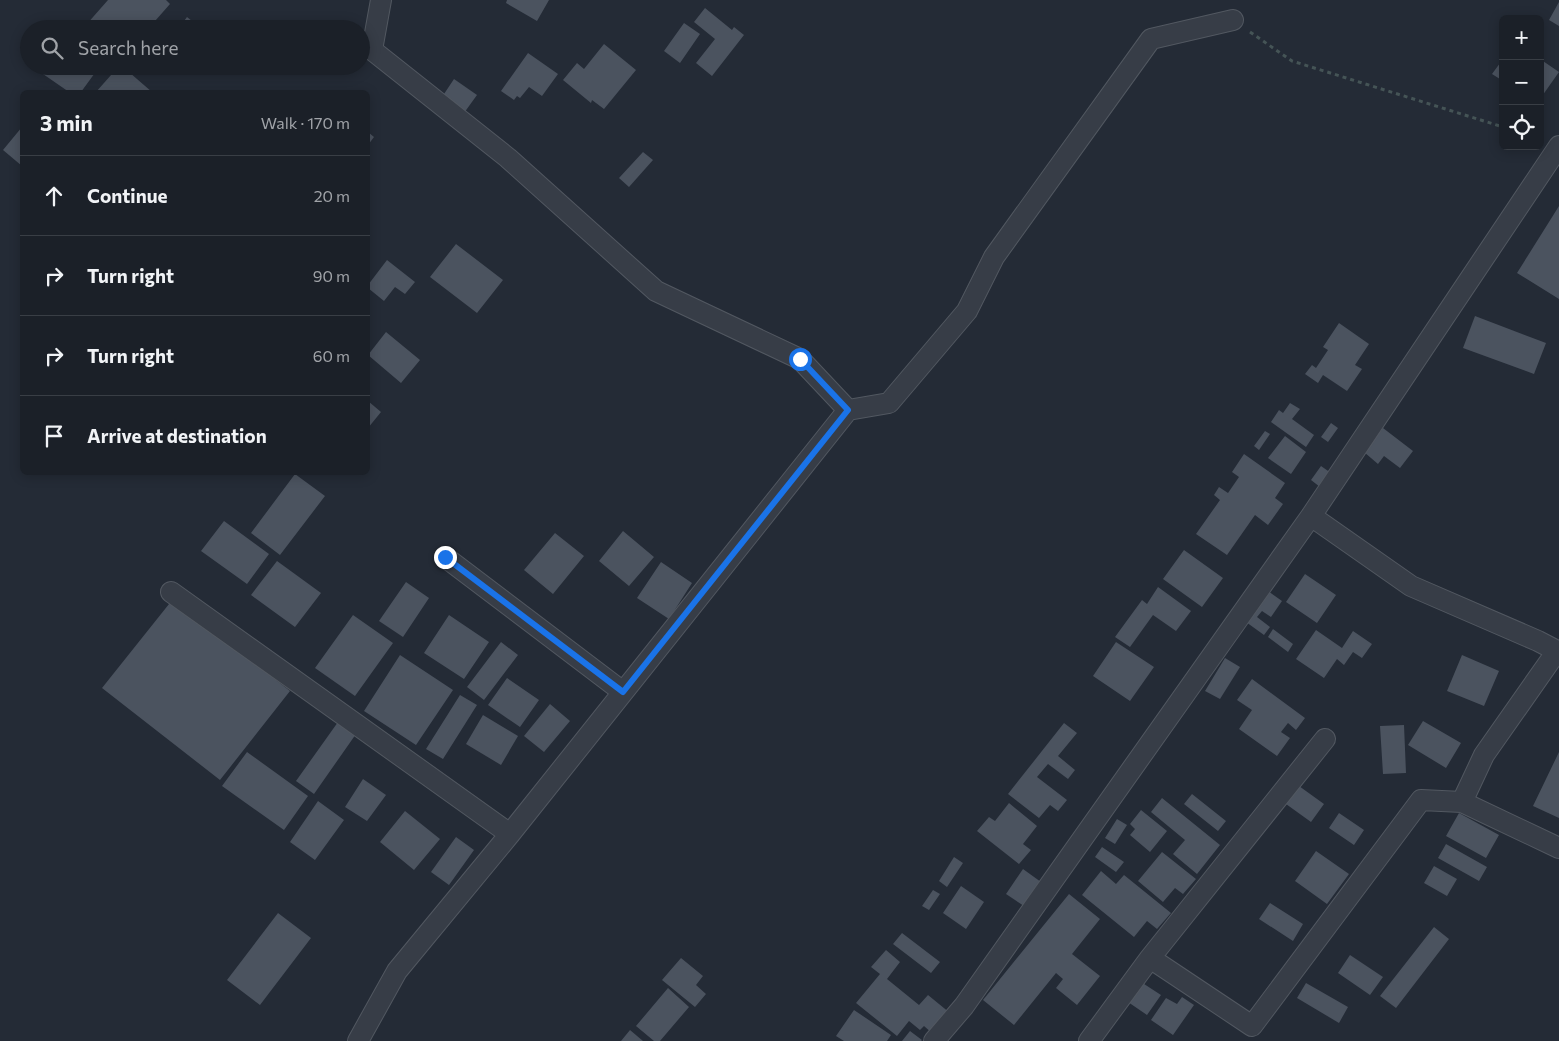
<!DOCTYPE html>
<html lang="en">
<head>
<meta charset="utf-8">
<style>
	:root { --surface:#1b2028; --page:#282d34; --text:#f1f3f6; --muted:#a0a3a8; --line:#393e45 }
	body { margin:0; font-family:Commissioner,sans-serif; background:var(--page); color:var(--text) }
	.controls { position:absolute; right:15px; top:15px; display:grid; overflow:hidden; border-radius:8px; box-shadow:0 2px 12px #0003 }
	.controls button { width:45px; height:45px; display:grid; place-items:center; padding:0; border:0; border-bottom:1px solid var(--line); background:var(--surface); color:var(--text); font:25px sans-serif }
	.stop { position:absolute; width:15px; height:15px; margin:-11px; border:4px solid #1a73e8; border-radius:50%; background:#fff }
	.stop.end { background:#1a73e8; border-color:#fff; box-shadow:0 1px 5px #0008 }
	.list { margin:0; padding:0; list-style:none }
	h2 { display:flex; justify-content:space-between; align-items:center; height:65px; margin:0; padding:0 20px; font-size:21px }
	h2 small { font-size:16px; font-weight:400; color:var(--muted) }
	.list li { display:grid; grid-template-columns:32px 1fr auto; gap:15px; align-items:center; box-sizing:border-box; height:80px; padding:0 20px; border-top:1px solid var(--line) }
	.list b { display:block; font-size:19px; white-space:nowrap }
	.list em { font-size:16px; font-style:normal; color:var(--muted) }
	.icon { flex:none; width:28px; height:28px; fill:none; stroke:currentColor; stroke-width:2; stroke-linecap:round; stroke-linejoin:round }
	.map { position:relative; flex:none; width:1559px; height:1041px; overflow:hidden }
	.search { position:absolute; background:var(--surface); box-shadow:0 2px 12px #0003; left:20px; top:20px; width:350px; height:55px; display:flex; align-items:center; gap:12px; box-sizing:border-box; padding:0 18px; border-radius:28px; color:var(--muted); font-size:19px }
	.panel { position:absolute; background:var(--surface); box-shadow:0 2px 12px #0003; left:20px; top:90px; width:350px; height:385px; border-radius:8px }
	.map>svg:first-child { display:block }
	.building { fill:#4b535f }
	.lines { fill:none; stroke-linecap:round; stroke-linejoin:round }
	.minor-casing { stroke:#525861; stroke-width:22 }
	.path { stroke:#455456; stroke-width:3; stroke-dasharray:4 4; stroke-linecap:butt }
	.minor { stroke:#373d47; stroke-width:20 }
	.route { stroke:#1a73e8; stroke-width:6 }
</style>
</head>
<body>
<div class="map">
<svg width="1559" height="1041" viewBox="0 0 1559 1041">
	<rect width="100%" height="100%" fill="#242b36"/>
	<path class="building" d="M108,0H166L170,4L148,29H90L86,25Z
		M507,0H549L537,21L506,3Z
		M1559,2V26L1549,20Z
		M705,8L732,30L734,27L744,35L712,76L696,63L715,39L694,22Z
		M187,17L202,29H178Z
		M684,23L700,34L680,63L664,51Z
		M604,44L636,70L604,109L592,100L591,103L563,80L577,63L584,69Z
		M528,53L558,74L542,96L529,87L520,98L517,96L514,100L501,91Z
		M1503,59V81L1492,74Z
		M1540,59L1559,72L1540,99Z
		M49,66H100L81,92H69L43,74Z
		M119,66H122L152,92H96Z
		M454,79L477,95L464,113L442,97Z
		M22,127V166L3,150Z
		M368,132L374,137L368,145Z
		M643,152L653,160L629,187L619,178Z
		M1559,206V299L1517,273Z
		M456,244L503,280L477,313L430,277Z
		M387,260L415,282L405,294L395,287L384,301L368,288V285Z
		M1475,316L1546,343L1534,374L1463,348Z
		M1339,323L1369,344L1355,365L1362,369L1347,391L1323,375L1318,383L1305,374L1312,365L1316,368L1328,350L1323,347Z
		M386,332L420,360L401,383L368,355Z
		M368,401L381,412L368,428Z
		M1290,403L1300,409L1292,419L1314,435L1306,447L1271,422L1279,410L1283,413Z
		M1331,423L1338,428L1328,442L1321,437Z
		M1383,428L1413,451L1400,468L1384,456L1378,464L1364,452Z
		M1265,431L1270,434L1259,450L1254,446Z
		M1285,436L1306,452L1291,474L1268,458Z
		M1244,454L1285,483L1275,498L1283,504L1268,525L1255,515L1227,555L1196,534L1220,500L1214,495L1219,487L1228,493L1239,477L1232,472Z
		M1321,466L1331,473L1320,487L1311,480Z
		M295,474L325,496L280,555L251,533Z
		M224,521L269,554L247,584L201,551Z
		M623,531L654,557L629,586L599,561Z
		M555,533L584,556L553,594L524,570Z
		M1184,550L1223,578L1202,607L1163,579Z
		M277,561L321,593L295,627L251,595Z
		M661,562L692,583L669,619L637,598Z
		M1305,574L1336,595L1317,623L1286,602Z
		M406,582L429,598L403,637L379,621Z
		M1158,587L1191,611L1176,631L1153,615L1130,647L1115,637L1142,600L1147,604Z
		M1268,591L1282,601L1271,617L1262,611L1257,617L1270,627L1264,635L1246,622Z
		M173,599L290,691L220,780L102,688Z
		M353,615L393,643L355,696L315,668Z
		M449,615L489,642L464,679L424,653Z
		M1273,629L1293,644L1288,652L1268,637Z
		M1316,630L1342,648L1353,631L1372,644L1362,658L1353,652L1344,665L1337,659L1324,678L1296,659Z
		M501,642L518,655L484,700L467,687Z
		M1116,642L1154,667L1130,701L1093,676Z
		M400,655L453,690L416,745L364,711Z
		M1462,655L1499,671L1484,706L1447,691Z
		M1225,658L1240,667L1220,699L1205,691Z
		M507,678L539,700L520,727L488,705Z
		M1252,679L1305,718L1296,730L1288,723L1281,732L1290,738L1277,756L1239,729L1252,710L1237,700Z
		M460,695L477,705L443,759L426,749Z
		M550,704L570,721L544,752L524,736Z
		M483,715L518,736L501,765L466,744Z
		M1423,721L1461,743L1446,768L1408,745Z
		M338,722L356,734L314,794L296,781Z
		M1064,723L1077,733L1058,756L1075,770L1068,779L1048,764L1037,777L1067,800L1058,811L1050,805L1039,818L1008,794Z
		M1404,725L1406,773L1383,774L1380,726Z
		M247,752L308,796L284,830L222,786Z
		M1559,752V818L1533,806Z
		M363,779L386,795L367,821L345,807Z
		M1299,786L1324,804L1311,822L1286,804Z
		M1192,794L1226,821L1218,831L1184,804Z
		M1162,798L1220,845L1197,874L1173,854L1185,840L1151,812Z
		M318,801L344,820L315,860L290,842Z
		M1009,803L1037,826L1023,844L1031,850L1019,864L977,831L989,817L995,821Z
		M1141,810L1167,831L1150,852L1130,835L1135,829L1130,824Z
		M405,811L440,839L414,870L380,842Z
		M1339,813L1364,830L1354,845L1329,828Z
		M1459,813L1499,835L1486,858L1446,836Z
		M1117,819L1127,825L1115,844L1105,838Z
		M456,837L474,850L449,885L431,872Z
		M1446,844L1487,867L1479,881L1438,858Z
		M1102,847L1124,862L1116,872L1095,857Z
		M1316,851L1349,874L1327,904L1295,881Z
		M1162,852L1196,879L1183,894L1175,888L1163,902L1138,881Z
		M954,857L963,863L947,887L939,881Z
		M1434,866L1457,879L1447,896L1424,883Z
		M1023,869L1041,882L1024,906L1006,894Z
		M1101,871L1116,884L1124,875L1171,913L1157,929L1147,921L1134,937L1082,895Z
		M961,886L984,902L966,929L943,913Z
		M933,890L940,894L929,910L922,906Z
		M1069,894L1100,919L1072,954L1100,976L1077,1005L1056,988L1063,979L1056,973L1014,1025L983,1000Z
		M1270,903L1303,924L1293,941L1259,919Z
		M278,913L311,938L260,1005L227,980Z
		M1434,927L1449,939L1396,1008L1380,996Z
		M902,933L940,962L931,973L893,944Z
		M886,950L900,962L887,979L919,1005L928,995L950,1013L933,1034L924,1026L920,1030L909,1021L897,1036L856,1003L880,974L871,967Z
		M1350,955L1383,977L1370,995L1338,973Z
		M681,958L703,976L696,985L706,994L695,1007L662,980Z
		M1141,982L1161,995L1147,1015L1128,1002Z
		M1306,983L1348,1007L1339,1023L1297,998Z
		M668,988L689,1007L660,1041H654L636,1026Z
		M1182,997L1194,1005L1173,1035L1151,1020L1166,998L1177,1004Z
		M854,1010L891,1035L887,1041H844L836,1036Z
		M630,1030L643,1041H621Z
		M910,1031L922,1040L921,1041H902Z"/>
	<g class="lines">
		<g class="minor-casing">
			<path id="minor" d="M848,410L889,403L967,311L994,257L1151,39L1233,20
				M1311,516L1411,586L1538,641L1559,652
				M445,557L623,692
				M171,592L510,834
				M1462,802L1484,755L1557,651
				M1150,958L1252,1026L1421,800L1462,802L1559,848
				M358,1041L397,971L510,834L848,410L800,359L656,291L508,158L372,50L381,0
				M934,1041L964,1006L1311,516L1559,146
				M1089,1041L1150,958L1325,739"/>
		</g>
		<path class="path" d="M1250,32L1292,61L1503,127"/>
		<use href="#minor" class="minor"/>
	</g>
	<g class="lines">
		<path class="route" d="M445,557L623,692L848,410L800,359"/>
	</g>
</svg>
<div class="controls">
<button>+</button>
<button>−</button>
<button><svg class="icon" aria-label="locate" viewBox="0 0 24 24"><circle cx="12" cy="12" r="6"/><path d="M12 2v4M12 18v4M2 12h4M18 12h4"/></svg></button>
</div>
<div class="stop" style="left:800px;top:359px"></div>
<div class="stop end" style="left:445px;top:557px"></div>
<div class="search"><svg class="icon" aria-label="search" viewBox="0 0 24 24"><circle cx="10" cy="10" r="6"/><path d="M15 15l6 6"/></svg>Search here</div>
<section class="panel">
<h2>3 min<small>Walk · 170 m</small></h2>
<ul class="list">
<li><svg class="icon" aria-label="ahead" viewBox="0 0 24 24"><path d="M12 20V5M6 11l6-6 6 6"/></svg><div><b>Continue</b></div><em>20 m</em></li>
<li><svg class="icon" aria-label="right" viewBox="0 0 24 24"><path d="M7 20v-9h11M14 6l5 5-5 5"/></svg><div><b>Turn right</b></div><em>90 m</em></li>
<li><svg class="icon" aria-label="right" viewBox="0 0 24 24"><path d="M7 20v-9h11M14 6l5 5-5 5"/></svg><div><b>Turn right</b></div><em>60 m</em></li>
<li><svg class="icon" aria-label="arrive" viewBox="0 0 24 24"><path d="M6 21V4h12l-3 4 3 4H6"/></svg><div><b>Arrive at destination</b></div></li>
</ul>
</section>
</div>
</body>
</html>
